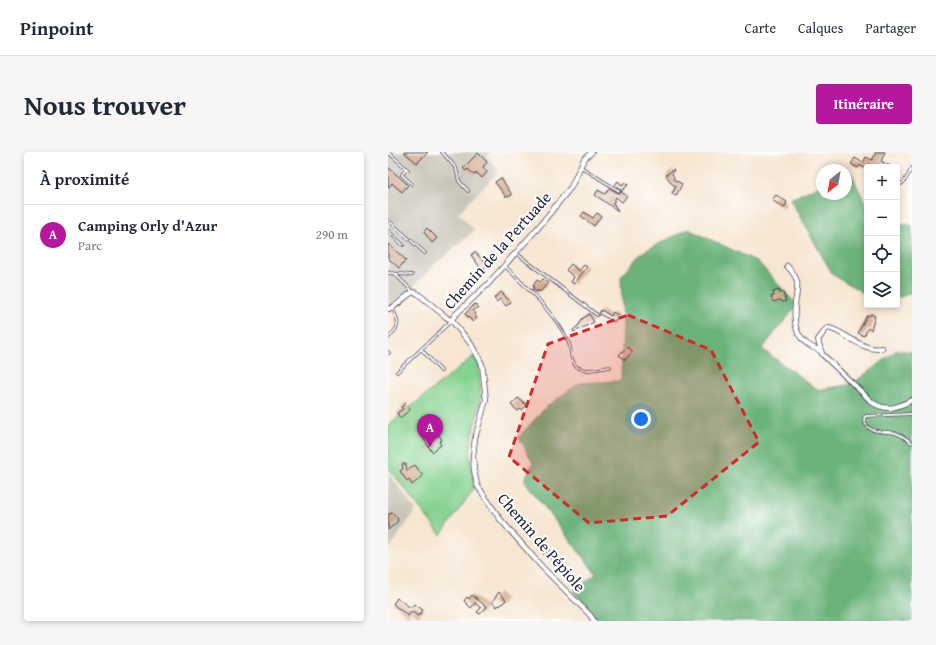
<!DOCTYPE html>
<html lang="fr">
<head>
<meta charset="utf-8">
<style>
	:root { --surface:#fff; --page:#f6f6f7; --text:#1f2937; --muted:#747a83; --line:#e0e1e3; --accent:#b5179e }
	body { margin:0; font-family:"Gentium Book Plus",serif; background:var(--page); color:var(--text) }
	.controls { position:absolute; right:12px; top:12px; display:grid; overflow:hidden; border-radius:4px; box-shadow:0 2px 6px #0003 }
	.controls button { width:36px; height:36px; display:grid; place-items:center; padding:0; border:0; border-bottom:1px solid var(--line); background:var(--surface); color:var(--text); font:20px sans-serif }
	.compass { position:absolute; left:428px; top:12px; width:36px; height:36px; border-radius:50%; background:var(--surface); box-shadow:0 2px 6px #0003; rotate:211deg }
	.you { position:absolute; left:253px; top:267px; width:14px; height:14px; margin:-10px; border:3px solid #fff; border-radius:50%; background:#1a73e8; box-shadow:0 0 0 6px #1a73e833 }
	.badge { display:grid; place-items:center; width:26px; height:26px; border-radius:50%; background:var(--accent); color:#fff; font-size:13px; font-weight:700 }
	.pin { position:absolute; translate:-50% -33px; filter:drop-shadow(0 1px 2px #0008) }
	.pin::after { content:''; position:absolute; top:21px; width:14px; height:12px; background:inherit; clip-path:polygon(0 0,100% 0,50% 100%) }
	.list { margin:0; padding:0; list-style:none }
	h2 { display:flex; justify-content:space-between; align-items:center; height:52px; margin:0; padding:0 16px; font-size:17px }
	h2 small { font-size:13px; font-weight:400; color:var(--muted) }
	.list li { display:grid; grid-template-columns:26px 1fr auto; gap:12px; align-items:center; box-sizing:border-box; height:60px; padding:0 16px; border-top:1px solid var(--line) }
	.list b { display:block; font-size:15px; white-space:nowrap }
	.list p { margin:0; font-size:13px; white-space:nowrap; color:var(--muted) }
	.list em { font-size:13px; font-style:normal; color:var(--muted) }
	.icon { flex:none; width:22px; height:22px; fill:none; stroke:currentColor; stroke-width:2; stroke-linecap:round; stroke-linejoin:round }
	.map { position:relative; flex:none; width:524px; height:469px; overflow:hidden; border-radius:4px }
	header { display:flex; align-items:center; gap:24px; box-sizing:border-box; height:56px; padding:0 20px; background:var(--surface); border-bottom:1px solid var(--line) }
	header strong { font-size:19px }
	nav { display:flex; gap:22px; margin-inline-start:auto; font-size:14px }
	.intro { display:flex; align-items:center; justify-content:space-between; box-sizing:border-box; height:96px; padding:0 24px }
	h1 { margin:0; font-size:28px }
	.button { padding:10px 18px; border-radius:4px; background:var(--accent); color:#fff; font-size:14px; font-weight:700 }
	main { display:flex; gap:24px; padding:0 24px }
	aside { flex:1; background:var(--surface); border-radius:4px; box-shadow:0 2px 6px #0003 }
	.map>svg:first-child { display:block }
	.industrial { fill:#c8c4b8 }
	.green { fill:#85d18f; stroke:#547a65 }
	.forest { fill:#6cb37a; stroke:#476a5a }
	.building { fill:#d4a98d }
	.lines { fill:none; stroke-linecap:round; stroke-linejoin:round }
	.service-casing { stroke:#423f52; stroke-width:3.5 }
	.minor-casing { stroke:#423f52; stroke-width:6 }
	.service { stroke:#fff; stroke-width:2 }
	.minor { stroke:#fff; stroke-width:4.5 }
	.marked { fill:#d62828; fill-opacity:0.2; stroke:#d62828; stroke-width:3; stroke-dasharray:8 5; stroke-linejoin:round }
	.labels { text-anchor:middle; stroke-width:4; stroke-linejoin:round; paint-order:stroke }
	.street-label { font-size:16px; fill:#22223b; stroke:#fff }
</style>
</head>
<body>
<header>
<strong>Pinpoint</strong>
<nav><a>Carte</a><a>Calques</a><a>Partager</a></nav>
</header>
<div class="intro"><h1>Nous trouver</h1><a class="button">Itinéraire</a></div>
<main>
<aside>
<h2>À proximité<small></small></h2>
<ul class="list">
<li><span class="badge">A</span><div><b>Camping Orly d'Azur</b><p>Parc</p></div><em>290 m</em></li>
</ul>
</aside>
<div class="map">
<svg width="524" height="469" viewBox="0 0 524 469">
	<rect width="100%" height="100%" fill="#fff"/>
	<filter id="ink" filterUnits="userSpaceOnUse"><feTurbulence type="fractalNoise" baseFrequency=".025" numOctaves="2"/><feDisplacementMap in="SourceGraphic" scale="8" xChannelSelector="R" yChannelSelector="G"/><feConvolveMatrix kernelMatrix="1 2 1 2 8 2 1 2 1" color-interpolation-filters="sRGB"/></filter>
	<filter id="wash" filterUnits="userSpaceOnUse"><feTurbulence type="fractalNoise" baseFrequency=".012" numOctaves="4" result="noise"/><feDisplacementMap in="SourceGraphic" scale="16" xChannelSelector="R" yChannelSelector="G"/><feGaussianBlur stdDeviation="0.9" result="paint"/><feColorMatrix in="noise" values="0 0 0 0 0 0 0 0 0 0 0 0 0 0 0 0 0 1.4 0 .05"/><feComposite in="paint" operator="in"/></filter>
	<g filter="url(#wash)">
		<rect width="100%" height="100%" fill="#f7e6d1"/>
		<path class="industrial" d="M0,0H102L99,4L111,19L70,61L87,78L46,113L0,161Z
			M0,321L28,358L0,398Z"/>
		<path class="green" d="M86,204L91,213L93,248L84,284L82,306L86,330L85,338L53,383L0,315V273Z"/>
		<path class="forest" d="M463,21L479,55V143L445,123L402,47L434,33V42H458V23Z
			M509,70L524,74V141L509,146Z
			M300,77L370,110L409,153L374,197L430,238L464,232L509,198L524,200V469H211L185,439L208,422L136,328L145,311L131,285L158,255L191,231L233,229L235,173L233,125L255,100Z"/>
		<g id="blocks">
			<path class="building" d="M16,0H40L29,11Z
				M488,0H497L493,9L504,15H487L480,12L478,17L472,13L470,16L463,12L467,6L475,11L478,5L484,8Z
				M90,1L99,10L95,15L99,20L94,26L89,21L86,23L80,17L78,19L75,16Z
				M0,15L20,33L14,40L4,31L0,36Z
				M286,17L284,22L286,25L285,27L294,32L288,44L284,42L288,34L284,32L278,23Z
				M113,26L124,43L120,45L119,44L118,45L107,30Z
				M230,29L234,33L237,30L240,33L233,40L239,44L234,50L228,45L225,51L230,59L207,43L210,38L217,42L221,36L230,41H232L233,38L227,33Z
				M388,43L399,50L396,56L384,48Z
				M196,60L205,66L209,61L213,64L206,74L193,64Z
				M39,76L49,86L44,91L36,80Z
				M0,92L18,108L11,116L0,106Z
				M87,100L99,113L94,118L83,103Z
				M183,112L191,119L196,113L199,115L186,132L183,130L186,125L178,118Z
				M155,127L160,131L152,140L150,138L149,140L144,137L146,135L145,134L149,128L152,130Z
				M391,138L392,141L395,140L398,149L394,150L393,148H391L385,150L383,145L386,144L385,140Z
				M113,140L123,150L118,154L112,147L109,150L106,146Z
				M87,152L90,155L85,159L87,162L86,163L89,166L85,170L77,162Z
				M213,158L223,164L225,160L231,164L227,170L211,162Z
				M201,162L206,170L186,180L185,178L191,173L194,167Z
				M483,162L487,164L483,178L480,176L476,184L470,181L479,163L481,164Z
				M239,195L245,199L237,208L231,203Z
				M130,246L139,253L134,258L132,257L130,259L123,253Z
				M18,251L22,258L12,266L9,261L15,257L13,255Z
				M46,275L54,288L51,290L53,293L44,300L32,281L35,279L37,282Z
				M14,312H18L19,319L27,313L35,324L24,333L21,328L19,329L12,319L15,317Z
				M3,361L4,362L5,361L10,367L9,368L10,369L0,378V363Z
				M160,397L171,408L167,411L162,406L160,407L155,401Z
				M111,440L118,448L112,454L111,453L109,455L104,450Z
				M84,443L99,455L92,462L89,460L93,456L87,451L83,456L76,449L79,445L81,447Z
				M9,446L23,456L26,452L35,458L30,464L23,459L20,464L5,452Z"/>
		</g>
	</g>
	<g filter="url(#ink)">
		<use href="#blocks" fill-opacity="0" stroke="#423f52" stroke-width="1"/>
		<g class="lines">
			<g class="service-casing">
				<path id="service" d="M0,0L20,18
					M54,0L68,16L71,29L80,39
					M193,15L231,39
					M18,17L14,23L24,32
					M509,31L513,32L516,30L524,16
					M0,68L37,101
					M0,79L15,93
					M128,101L209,163
					M117,114C137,134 159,154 174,178C177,183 181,190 182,195C183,202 183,210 189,215C199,221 212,216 222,215
					M0,121L24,123
					M6,121L25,140
					M0,186C12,175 12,170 4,156
					M33,197L53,219
					M0,200L1,201
					M9,220L63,169
					M524,262L478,264L476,266C478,283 495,278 507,281C513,283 519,287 524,291"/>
			</g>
			<g class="minor-casing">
				<path id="minor" d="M399,114C403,118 408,124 409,130C410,137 408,145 407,152C405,176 409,191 433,199
					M0,157C11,154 15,145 25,140L29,141L58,165L64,169L83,192L94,212L98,248L87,286L85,304L86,318L89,333L112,367L154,415L202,463L206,469
					M64,169L66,164L100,132L149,77L183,35L196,7L204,0
					M494,196C477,201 457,180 441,176L438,177L430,188L434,202L485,251C500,260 510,255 524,248"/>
			</g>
			<use href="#service" class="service"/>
			<use href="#minor" class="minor"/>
		</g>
	</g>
	<path class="marked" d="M240,163L323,198L371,290L279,364L201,371L121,305L160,192Z"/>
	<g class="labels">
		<g class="street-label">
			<text transform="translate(109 98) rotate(-48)" y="6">Chemin de la Pertuade</text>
			<text transform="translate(154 390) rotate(49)" y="6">Chemin de Pépiole</text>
		</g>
	</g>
</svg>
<div class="controls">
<button>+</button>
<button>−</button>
<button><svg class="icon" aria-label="locate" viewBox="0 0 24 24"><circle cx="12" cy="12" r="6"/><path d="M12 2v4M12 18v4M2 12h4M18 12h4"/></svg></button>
<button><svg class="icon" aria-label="layers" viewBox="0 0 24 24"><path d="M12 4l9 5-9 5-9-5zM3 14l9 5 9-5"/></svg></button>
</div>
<svg class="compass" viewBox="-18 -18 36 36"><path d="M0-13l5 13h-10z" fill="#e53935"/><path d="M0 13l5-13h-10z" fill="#747a83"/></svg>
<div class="you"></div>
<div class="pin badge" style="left:42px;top:295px">A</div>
</div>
</main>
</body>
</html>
